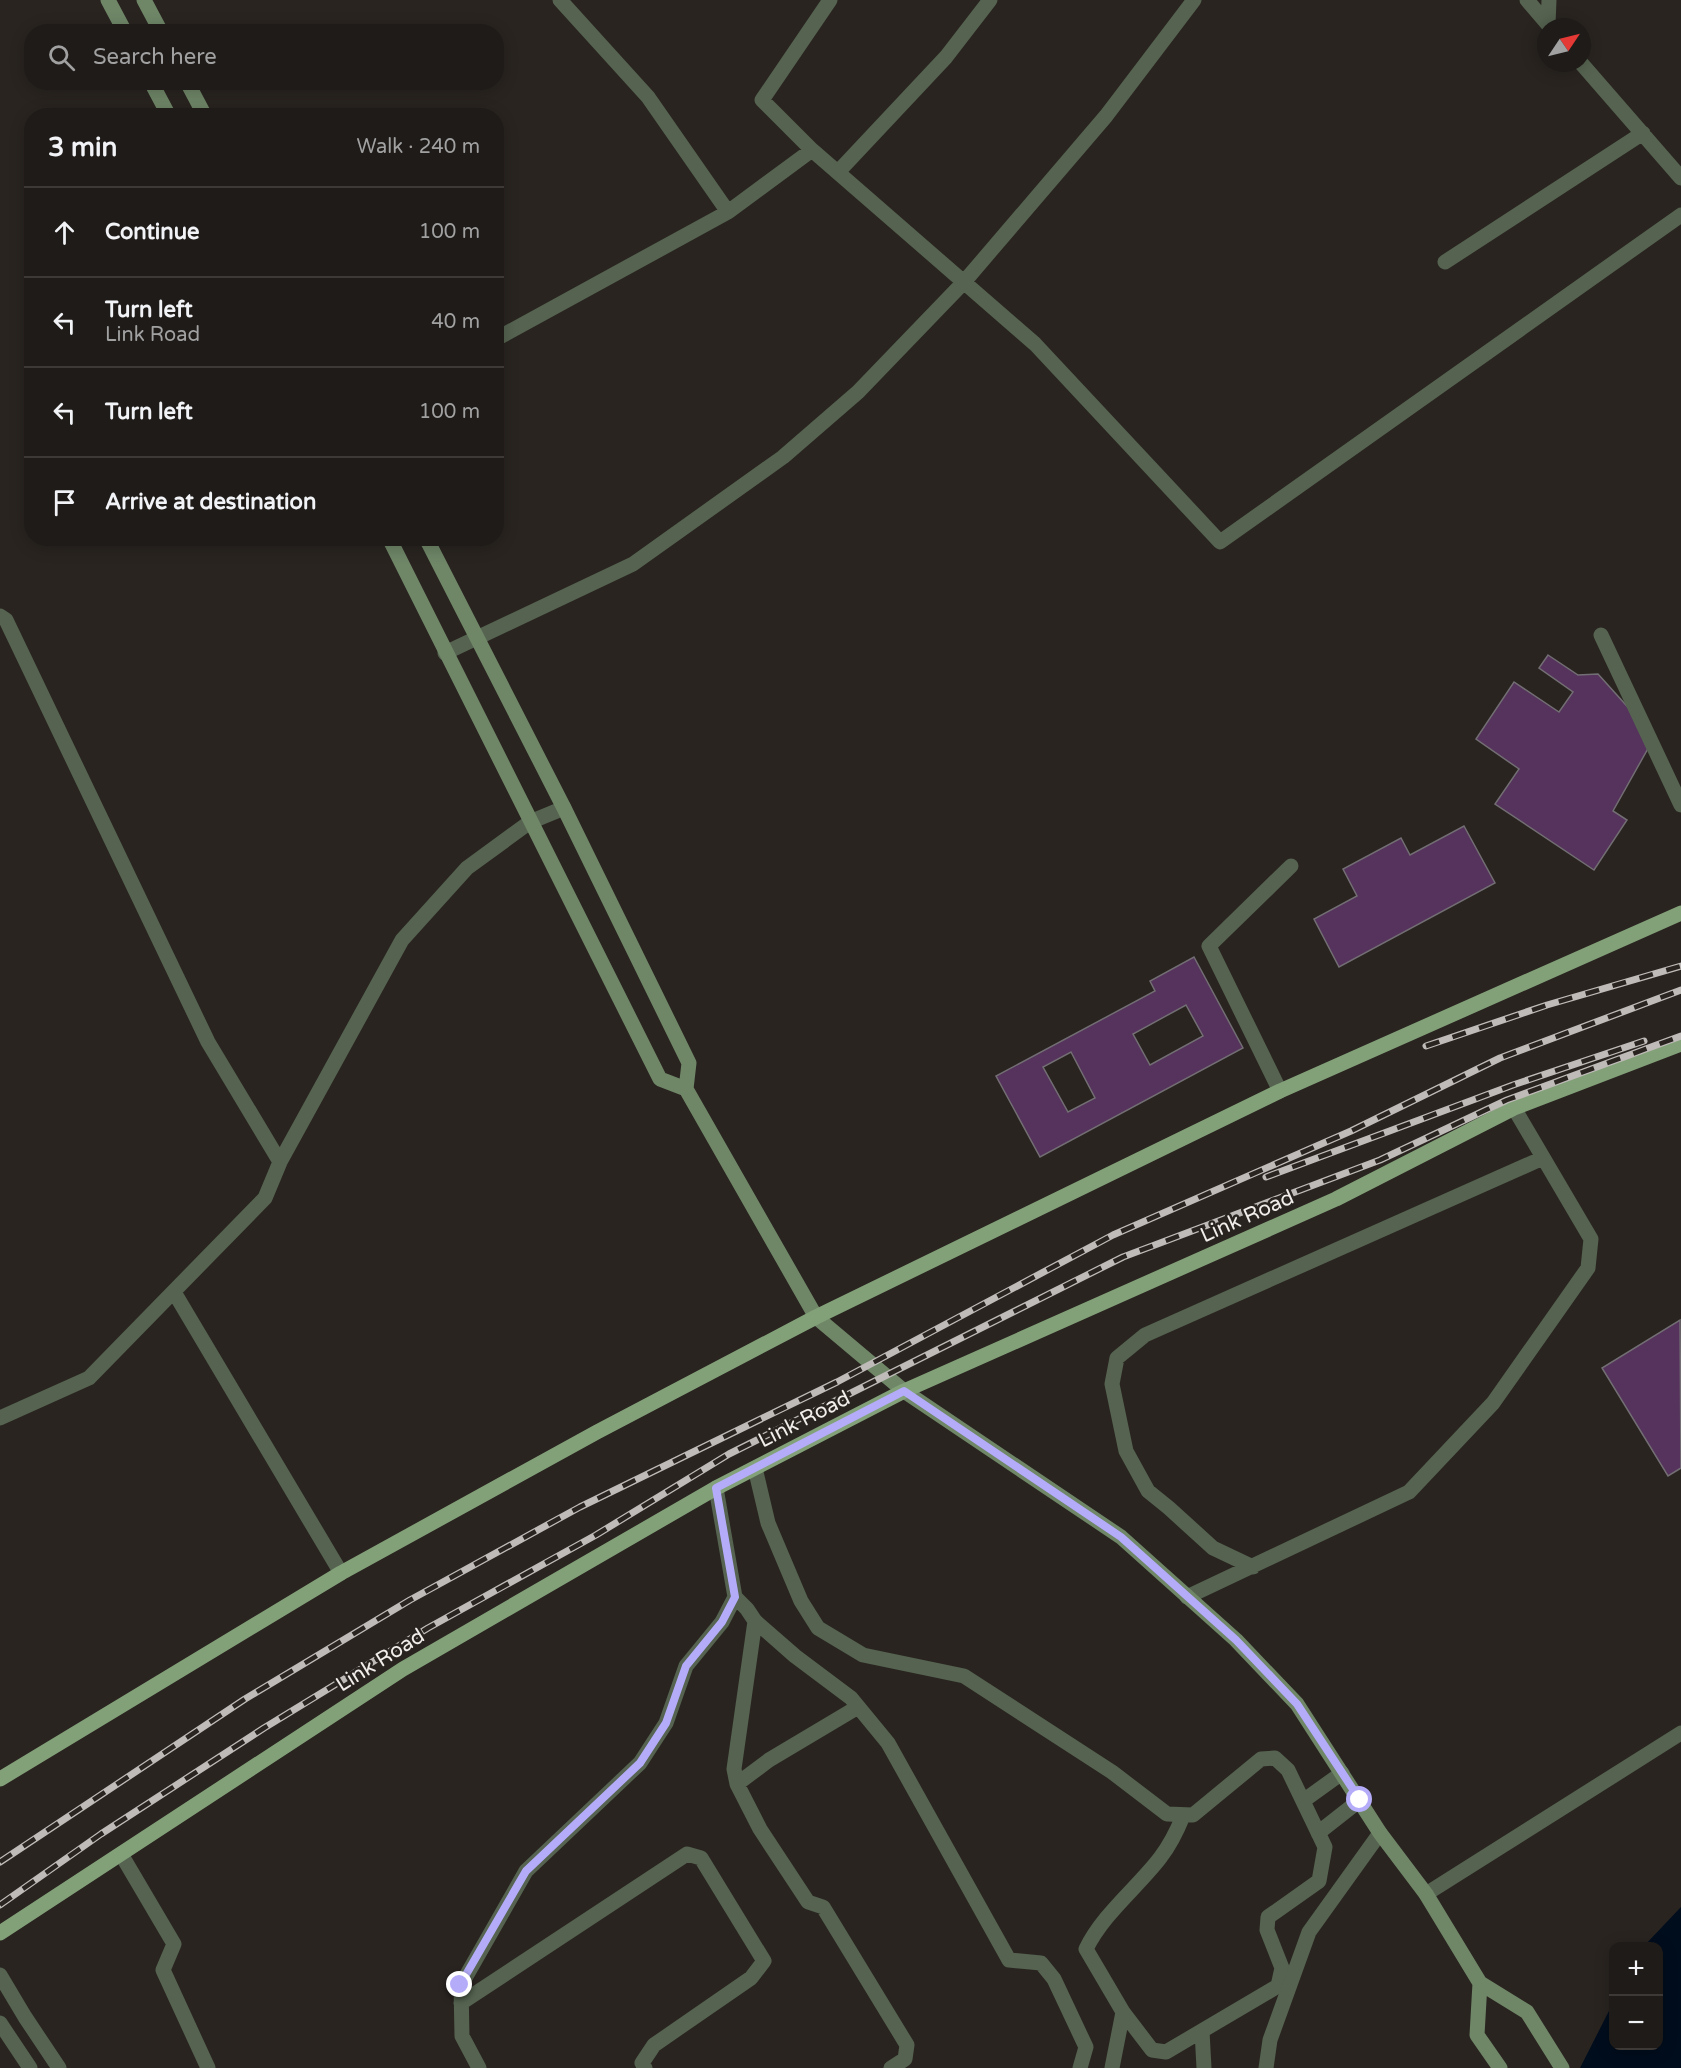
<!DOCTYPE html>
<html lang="en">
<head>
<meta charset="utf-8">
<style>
	:root { --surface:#1f1b18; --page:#272421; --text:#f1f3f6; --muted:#a1a1a2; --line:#3c3937 }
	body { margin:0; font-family:"Varela Round",sans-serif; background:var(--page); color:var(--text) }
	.controls { position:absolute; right:18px; bottom:18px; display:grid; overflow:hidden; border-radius:12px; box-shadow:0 3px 15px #0003 }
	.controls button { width:54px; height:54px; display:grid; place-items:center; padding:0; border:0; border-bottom:2px solid var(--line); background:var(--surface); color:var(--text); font:30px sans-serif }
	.compass { position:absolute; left:1537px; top:18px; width:54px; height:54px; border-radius:50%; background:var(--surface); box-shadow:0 3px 15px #0003; rotate:55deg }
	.stop { position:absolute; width:18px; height:18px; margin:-14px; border:4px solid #b4acf9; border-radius:50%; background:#fff }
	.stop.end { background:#b4acf9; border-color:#fff; box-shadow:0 2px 6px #0008 }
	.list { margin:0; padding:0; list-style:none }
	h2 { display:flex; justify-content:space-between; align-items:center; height:78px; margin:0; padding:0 24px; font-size:26px }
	h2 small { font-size:20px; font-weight:400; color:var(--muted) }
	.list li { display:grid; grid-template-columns:39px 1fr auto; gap:18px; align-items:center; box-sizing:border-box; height:90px; padding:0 24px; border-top:2px solid var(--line) }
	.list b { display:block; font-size:22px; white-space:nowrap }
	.list p { margin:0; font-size:20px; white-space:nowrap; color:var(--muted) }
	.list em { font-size:20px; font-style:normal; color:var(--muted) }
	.icon { flex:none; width:33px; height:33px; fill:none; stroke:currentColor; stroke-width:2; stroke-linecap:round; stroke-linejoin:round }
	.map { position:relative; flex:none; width:1681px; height:2068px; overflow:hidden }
	.search { position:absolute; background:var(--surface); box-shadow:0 3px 15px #0003; left:24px; top:24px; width:480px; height:66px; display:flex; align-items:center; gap:15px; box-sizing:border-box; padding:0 21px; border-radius:24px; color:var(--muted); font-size:22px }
	.panel { position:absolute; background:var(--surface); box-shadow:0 3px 15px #0003; left:24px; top:108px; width:480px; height:438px; border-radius:24px }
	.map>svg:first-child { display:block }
	.water { fill:#000d1d }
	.building { fill:#55335c; stroke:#726e73; stroke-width:1.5; fill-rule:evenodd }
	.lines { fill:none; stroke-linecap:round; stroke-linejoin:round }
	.lane { stroke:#556350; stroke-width:15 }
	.street { stroke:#556350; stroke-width:15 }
	.secondary { stroke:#6f8667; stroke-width:15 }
	.primary { stroke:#83a179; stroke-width:15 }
	.rail-casing { stroke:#bfbbb8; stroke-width:7 }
	.rail { stroke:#292420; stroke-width:4.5; stroke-dasharray:14; stroke-linecap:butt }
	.route { stroke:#b4acf9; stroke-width:8 }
	.labels { text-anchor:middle; stroke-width:5; stroke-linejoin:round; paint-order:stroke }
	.street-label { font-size:21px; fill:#f0edea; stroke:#292420 }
</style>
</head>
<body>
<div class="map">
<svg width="1681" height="2068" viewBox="0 0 1681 2068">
	<rect width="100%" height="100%" fill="#292420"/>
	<path class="water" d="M1681,1907V2068H1580L1613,2003L1614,2046H1658V1946H1644Z"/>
	<path class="building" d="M1548,655L1578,675L1598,674L1634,714L1650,745L1613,811L1627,820L1594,870L1495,804L1519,769L1476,739L1514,682L1559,712L1573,692L1539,668Z
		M1464,826L1495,883L1339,967L1314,919L1357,896L1343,869L1401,838L1410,855Z
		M1194,957L1243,1048L1040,1157L996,1076L1155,991L1150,981ZM1186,1005L1203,1036L1150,1065L1133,1034ZM1071,1052L1095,1098L1068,1112L1043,1067Z
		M1680,1320L1681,1468L1668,1476L1602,1368Z"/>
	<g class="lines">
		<path class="lane" d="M1601,635L1681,805
			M1280,1091L1209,946L1291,866
			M755,1468L768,1523L801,1601L818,1628L863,1655L964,1676L1112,1772L1167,1814L1193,1815L1261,1759L1275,1758L1288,1770L1325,1847L1319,1881L1268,1917L1267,1930L1282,1968L1278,1986L1166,2052L1152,2050L1123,2012L1086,1949C1103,1914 1137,1888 1160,1858C1170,1845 1177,1831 1183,1816
			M1303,1801L1342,1773
			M1318,1833L1360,1800
			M1202,2031L1204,2068
			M1112,2068L1123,2012"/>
		<path class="street" d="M1527,0L1550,27
			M1548,24L1549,0
			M1581,63L1681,178
			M812,150L762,100L830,0
			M838,172L946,57L990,0
			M728,212L812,150L1035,344L1220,542L1681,215
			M1445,262L1643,133
			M496,339L728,212L648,97L560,0
			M0,616L6,620L208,1042L280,1162L265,1198L89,1378L0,1418
			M445,653L633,564L783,457L858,392L964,282L1106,116L1194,0
			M280,1162L402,940L467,868L530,822L564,808
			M174,1292L341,1573
			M1253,1567L1213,1548L1169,1508L1148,1491L1126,1451L1112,1384L1117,1358L1145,1335L1543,1158
			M735,1597L747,1609L755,1621L795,1656L851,1698L888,1743L1009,1960L1041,1963L1054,1979L1086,2047L1080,2068
			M1187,1597L1409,1492L1493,1403L1588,1268L1591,1239L1514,1108
			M858,1707L769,1760L737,1784L760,1829L808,1902L823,1907L907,2045L905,2059L891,2068
			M737,1784L734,1769L755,1621
			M121,1854L174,1944L163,1970L208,2068
			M1426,1894L1681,1733
			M0,1975L25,2017L59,2068
			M461,2003L687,1854L701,1858L764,1961L751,1978L654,2045L642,2063L645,2068
			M0,2023L30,2068
			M479,2068L462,2036L461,1985L526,1871L640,1763L666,1723L686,1666L722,1622L735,1597L716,1488
			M1266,2068L1270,2040L1309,1932L1380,1833"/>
		<path class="secondary" d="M108,0L125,32
			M144,0L161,32
			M151,82L169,116
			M187,82L205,116
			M389,538L660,1079L686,1089
			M426,538L564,808L689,1063L686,1089L816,1317L904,1391L1121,1537L1236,1640L1297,1704L1380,1833L1426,1894L1480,1983L1527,2012L1562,2068
			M1480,1983L1477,2035L1500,2068"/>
		<path class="primary" d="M0,1779L341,1573L597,1432L816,1317L1280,1091L1681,913
			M0,1933L403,1669L716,1488L904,1391L1336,1199L1514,1108L1681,1044"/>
		<g class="rail-casing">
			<path id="rail" d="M1426,1046L1547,1005L1681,966
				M1266,1177L1513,1085L1644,1041
				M0,1862L245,1699L410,1600L580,1507L837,1382L1113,1235L1351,1131L1500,1058L1681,990
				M0,1905L101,1834L264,1728L428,1628L596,1535L729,1454L1123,1257L1380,1160L1507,1100L1681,1036"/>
		</g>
		<use href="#rail" class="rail"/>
	</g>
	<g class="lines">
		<path class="route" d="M460,1985L526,1871L640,1763L666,1723L686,1666L722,1622L735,1597L716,1488L904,1391L1121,1537L1236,1640L1297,1704L1360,1800"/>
	</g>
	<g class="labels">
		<g class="street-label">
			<text transform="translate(1247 1216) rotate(-24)" y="7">Link Road</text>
			<text transform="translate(804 1419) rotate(-27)" y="7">Link Road</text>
			<text transform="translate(380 1660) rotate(-32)" y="7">Link Road</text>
		</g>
	</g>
</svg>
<div class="controls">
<button>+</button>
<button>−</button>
</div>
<svg class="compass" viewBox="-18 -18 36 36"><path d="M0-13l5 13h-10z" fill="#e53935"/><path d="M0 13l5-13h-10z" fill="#a1a1a2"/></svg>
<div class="stop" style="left:1360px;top:1800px"></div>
<div class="stop end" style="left:460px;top:1985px"></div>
<div class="search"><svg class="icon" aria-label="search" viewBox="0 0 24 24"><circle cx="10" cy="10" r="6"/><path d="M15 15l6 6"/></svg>Search here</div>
<section class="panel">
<h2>3 min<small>Walk · 240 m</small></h2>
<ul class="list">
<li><svg class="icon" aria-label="ahead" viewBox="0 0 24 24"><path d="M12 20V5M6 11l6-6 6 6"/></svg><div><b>Continue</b></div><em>100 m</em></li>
<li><svg class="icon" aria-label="left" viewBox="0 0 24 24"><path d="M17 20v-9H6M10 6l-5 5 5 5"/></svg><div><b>Turn left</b><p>Link Road</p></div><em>40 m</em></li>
<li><svg class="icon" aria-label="left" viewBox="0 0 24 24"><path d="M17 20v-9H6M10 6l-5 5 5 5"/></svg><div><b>Turn left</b></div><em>100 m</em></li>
<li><svg class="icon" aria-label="arrive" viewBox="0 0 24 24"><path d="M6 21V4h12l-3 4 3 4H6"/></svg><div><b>Arrive at destination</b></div></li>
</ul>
</section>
</div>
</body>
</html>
